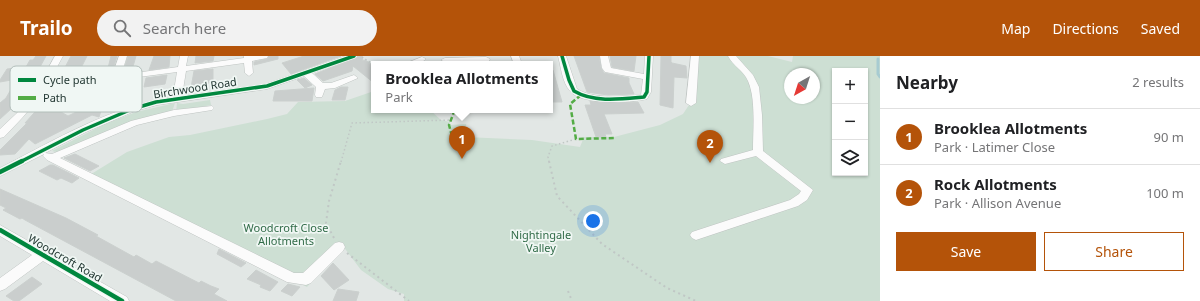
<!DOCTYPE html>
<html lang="en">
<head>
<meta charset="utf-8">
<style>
	:root { --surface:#fff; --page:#f2f2f2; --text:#202124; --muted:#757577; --line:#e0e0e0; --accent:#b45309 }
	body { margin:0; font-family:"Noto Sans",sans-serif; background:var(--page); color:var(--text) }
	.controls { position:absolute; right:12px; top:12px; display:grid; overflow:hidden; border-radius:0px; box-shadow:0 1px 3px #0004 }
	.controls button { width:36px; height:36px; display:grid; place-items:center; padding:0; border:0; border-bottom:1px solid var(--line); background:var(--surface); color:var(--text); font:20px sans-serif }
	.compass { position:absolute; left:784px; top:12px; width:36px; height:36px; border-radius:50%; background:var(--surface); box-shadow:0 1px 3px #0004; rotate:219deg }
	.you { position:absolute; left:593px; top:165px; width:14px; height:14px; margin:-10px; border:3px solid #fff; border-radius:50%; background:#1a73e8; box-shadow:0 0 0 6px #1a73e833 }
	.badge { display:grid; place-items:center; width:26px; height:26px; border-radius:50%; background:var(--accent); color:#fff; font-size:13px; font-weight:700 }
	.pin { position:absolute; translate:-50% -33px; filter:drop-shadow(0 1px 2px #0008) }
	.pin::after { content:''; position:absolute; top:21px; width:14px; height:12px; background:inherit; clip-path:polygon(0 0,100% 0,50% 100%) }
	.popup { position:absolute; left:371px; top:5px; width:182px; height:52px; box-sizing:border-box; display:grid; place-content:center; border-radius:0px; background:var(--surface); filter:drop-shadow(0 1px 3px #0005); font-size:13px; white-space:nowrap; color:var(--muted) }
	.popup b { font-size:15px; color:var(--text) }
	.popup::after { content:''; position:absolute; left:50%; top:100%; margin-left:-8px; border:8px solid transparent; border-top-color:var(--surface) }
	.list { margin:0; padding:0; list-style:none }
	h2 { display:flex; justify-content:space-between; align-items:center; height:52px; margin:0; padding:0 16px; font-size:17px }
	h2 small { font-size:13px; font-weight:400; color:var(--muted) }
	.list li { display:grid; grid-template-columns:26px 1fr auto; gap:12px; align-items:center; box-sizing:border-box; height:56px; padding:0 16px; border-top:1px solid var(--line) }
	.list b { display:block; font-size:15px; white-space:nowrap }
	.list p { margin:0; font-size:13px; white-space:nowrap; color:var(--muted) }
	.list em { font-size:13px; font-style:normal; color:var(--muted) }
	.actions { display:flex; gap:8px; padding:12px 16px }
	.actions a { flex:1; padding:9px 0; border:1px solid var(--accent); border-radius:0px; text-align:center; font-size:14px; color:var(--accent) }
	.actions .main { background:var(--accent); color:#fff }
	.icon { flex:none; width:22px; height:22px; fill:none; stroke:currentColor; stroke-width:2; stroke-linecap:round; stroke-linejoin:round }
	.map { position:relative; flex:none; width:880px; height:245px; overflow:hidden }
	header { display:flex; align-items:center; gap:24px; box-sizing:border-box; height:56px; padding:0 20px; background:var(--accent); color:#fff }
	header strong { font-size:19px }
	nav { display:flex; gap:22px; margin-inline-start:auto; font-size:14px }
	.search { width:280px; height:36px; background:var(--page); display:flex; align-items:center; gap:10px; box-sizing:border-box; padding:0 14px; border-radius:22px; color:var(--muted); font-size:15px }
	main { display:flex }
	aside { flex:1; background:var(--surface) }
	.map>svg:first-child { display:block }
	.green { fill:#cddfd3; fill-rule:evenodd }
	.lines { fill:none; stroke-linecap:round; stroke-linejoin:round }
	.stream { stroke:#a7cbd1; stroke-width:3 }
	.building { fill:#cacecd; stroke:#cbd0ce }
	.minor-casing { stroke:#bfc4c2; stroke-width:1 }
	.path-far1 { stroke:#c0c7c5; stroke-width:1.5; stroke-dasharray:1.5 2.5; stroke-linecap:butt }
	.path { stroke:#c0c7c5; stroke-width:2; stroke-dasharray:2 3.5; stroke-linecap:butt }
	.minor { fill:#fbfbfb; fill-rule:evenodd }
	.quiet { stroke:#53ac45; stroke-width:2.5; stroke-dasharray:5 2.5; stroke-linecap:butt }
	.cycleway-far1-casing { stroke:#f0f7f4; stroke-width:5.5 }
	.cycleway-casing { stroke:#f0f7f4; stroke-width:7 }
	.cycleway-far1 { stroke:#00873e; stroke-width:3.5 }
	.cycleway { stroke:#00873e; stroke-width:4.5 }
	.labels { text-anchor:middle; stroke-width:3.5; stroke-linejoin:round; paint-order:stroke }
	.street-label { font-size:11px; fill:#233833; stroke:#f0f7f4 }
	.park-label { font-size:11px; fill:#316b48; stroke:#f0f7f4 }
	.key { fill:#f0f7f4; stroke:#b2beba; stroke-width:1 }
	.key-label { font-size:11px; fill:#233833 }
</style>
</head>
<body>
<header>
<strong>Trailo</strong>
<div class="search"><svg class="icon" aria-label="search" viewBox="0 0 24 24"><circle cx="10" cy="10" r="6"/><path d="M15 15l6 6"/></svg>Search here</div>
<nav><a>Map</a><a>Directions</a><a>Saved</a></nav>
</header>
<main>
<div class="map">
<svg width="880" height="245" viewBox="0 0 880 245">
	<rect width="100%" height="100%" fill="#e2e7e5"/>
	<path class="green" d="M696,0H768L792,6L793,0H880V245H404V238L388,233L361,214L343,190L307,231L88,120L127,96L169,81L190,79L267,63L287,58L298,46L345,45L374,35V54H430L441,64L450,66V69L466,68L465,81L532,84L580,91L584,81H614L660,69L683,58L691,46ZM835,15H865V117H835ZM790,18H814V42H790Z
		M210,44L211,49L176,56L177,47L183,48Z
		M175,47L172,56L62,95L56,96L52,95L105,68L136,56Z"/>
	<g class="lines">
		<path class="stream" d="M878,3V18L880,21"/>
	</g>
	<path class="building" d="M36,0H46L23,42L0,63V47L6,42L17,23L0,26V24L7,13L26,11L30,4H33Z
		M71,0H87L72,30L54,52L68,60L95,47L106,20L111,0H117L111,20L113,24L107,39L117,38L112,50L101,55L99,61L92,59L35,88L29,83L15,98L0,99V94L27,67H25L51,38Z
		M128,0H136L132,14L123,17Z
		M154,0H170L169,11L149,14Z
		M196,0H214L213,5L195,7Z
		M269,0H278V3L254,9V6L267,3Z
		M304,0H341L291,18L282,7Z
		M359,0H362L363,5L365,4L374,10V27L353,10L352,15L323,25L315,18Z
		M574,0H599L601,12L604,17L629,22V27L634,38L608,39L587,36Z
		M610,0H636L634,15L612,11Z
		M661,0H671V6L672,7L686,10L687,22L674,21L673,52L660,49Z
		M213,13V26L208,27L207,30L191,32L194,15Z
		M550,14H553L562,46H550Z
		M167,19L165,28L144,31L146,22Z
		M304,22L312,29L305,32L297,24Z
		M341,31H348L345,44H332L335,34Z
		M314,32L312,45H273L275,35Z
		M590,45L618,47L638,46L644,57L604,58L612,78H605L606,81H596L585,49H591Z
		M75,98L99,110L90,115L64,102Z
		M50,109H53L79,122L72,127L61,122L57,124L39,115Z
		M0,133L66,162L98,179L96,180L134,201L136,199L152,208L156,205L199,227L201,225L211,230L219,233L214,238L227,245H176L25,164L22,162L20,163L3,154L6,152L0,149Z
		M219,193L246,207L241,211L217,198Z
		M333,207L349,224L334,234L321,220Z
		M256,214L278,226L270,235L260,231L261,229L247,223Z
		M32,221L42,228L19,245H14L6,240Z
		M288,228L300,231L292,240L281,235Z
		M338,233L359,236L356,245H333Z"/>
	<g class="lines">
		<g class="minor-casing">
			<path id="minor" d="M55,0H63L43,37L23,61L4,81L0,82V73L17,57L36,34Z
				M119,0H127L121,19L178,11L180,0H188L186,10L244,2V0H268L267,2L252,5L253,17L249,20L245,17L244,7L186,15L182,40L266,28L346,0H358L312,17L323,27H331L354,19L358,22L335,32L325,33L322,41H316L315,39L316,31L304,20L267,33L157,49L135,55L86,76L45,97L52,98L131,65L174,54L212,50L214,52L212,54L174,60L137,69L60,102L294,217H303L335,187L339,186L343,187L345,191L343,195L311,227L306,229L287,226L47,104L43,100L44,98L0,120V112C55,84 111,50 173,41L177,16L116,24L112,20Z
				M511,0H519L522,8H514Z
				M558,0H566L577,33C595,44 621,40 641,39L643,23L605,16L602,12L600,0H608L611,12L644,18L645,0H653L651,36L647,43C631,47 580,49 570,35C562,26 561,11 558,0Z
				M691,0H699L696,47L691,50L686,47Z
				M728,0H736L753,19L759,31L762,59L763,95L813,134L807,144L798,150L696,184L692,182L690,179L692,176L790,144L799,138L801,135L756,100L725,108L720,105L721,103L753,94C753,74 756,43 748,25C744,15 733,10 728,0Z
				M422,1L426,3C420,8 412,8 404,8Z
				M486,1L490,3L489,5L445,6L441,4L445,2Z
				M377,6H381L385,8H376Z
				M451,54H464L454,59L449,56Z
				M0,169L127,241L129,245H110L43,205L5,233L0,235V222L32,199L0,180Z"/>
		</g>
		<path class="path-far1" d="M362,1L371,7
			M341,106L352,67L452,64
			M549,106L548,101L552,90L576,83"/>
		<path class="path" d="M549,105L557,140L602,188L667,232L696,245
			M334,182L326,167L329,145L341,105
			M347,197L409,245
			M568,235L572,245"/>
		<use href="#minor" class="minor"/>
		<path class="quiet" d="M581,39L570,48L576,83L615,82
			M452,80L449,69L454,56"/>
		<g class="cycleway-far1-casing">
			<path id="cycleway-far1" d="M562,0L569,24L574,35C594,47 622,43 644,41L647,36L649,0
				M20,106L83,74L132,53L156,46L267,30L354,0"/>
		</g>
		<g class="cycleway-casing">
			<path id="cycleway" d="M0,116L22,105
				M0,174L122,245"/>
		</g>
		<use href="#cycleway-far1" class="cycleway-far1"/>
		<use href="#cycleway" class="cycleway"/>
	</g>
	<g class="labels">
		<g class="street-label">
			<text transform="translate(195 32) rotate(-9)" y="4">Birchwood Road</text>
			<text transform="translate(65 202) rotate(30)" y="4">Woodcroft Road</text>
		</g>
		<g class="park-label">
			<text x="286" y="176">Woodcroft Close<tspan x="286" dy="13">Allotments</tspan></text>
			<text x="541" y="183">Nightingale<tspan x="541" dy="13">Valley</tspan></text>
		</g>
	</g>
	<rect x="10" y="10" width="132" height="46" rx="6" class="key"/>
	<rect x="18" y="22" width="18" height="4" fill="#00873e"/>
	<rect x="18" y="40" width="18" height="4" fill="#53ac45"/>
	<g class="key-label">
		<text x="43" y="28">Cycle path</text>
		<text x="43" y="46">Path</text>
	</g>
</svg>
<div class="controls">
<button>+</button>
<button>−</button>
<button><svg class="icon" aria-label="layers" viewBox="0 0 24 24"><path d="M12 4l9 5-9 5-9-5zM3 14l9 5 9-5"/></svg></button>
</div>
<svg class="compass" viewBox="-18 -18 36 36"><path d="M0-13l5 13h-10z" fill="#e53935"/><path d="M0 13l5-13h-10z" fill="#757577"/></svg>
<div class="you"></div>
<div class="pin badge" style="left:462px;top:103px">1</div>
<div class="popup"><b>Brooklea Allotments</b>Park</div>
<div class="pin badge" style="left:710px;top:107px">2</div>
</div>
<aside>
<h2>Nearby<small>2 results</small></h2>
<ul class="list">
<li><span class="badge">1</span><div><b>Brooklea Allotments</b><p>Park · Latimer Close</p></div><em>90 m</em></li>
<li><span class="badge">2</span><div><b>Rock Allotments</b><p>Park · Allison Avenue</p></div><em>100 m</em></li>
</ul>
<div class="actions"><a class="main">Save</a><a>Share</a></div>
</aside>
</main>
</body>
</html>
